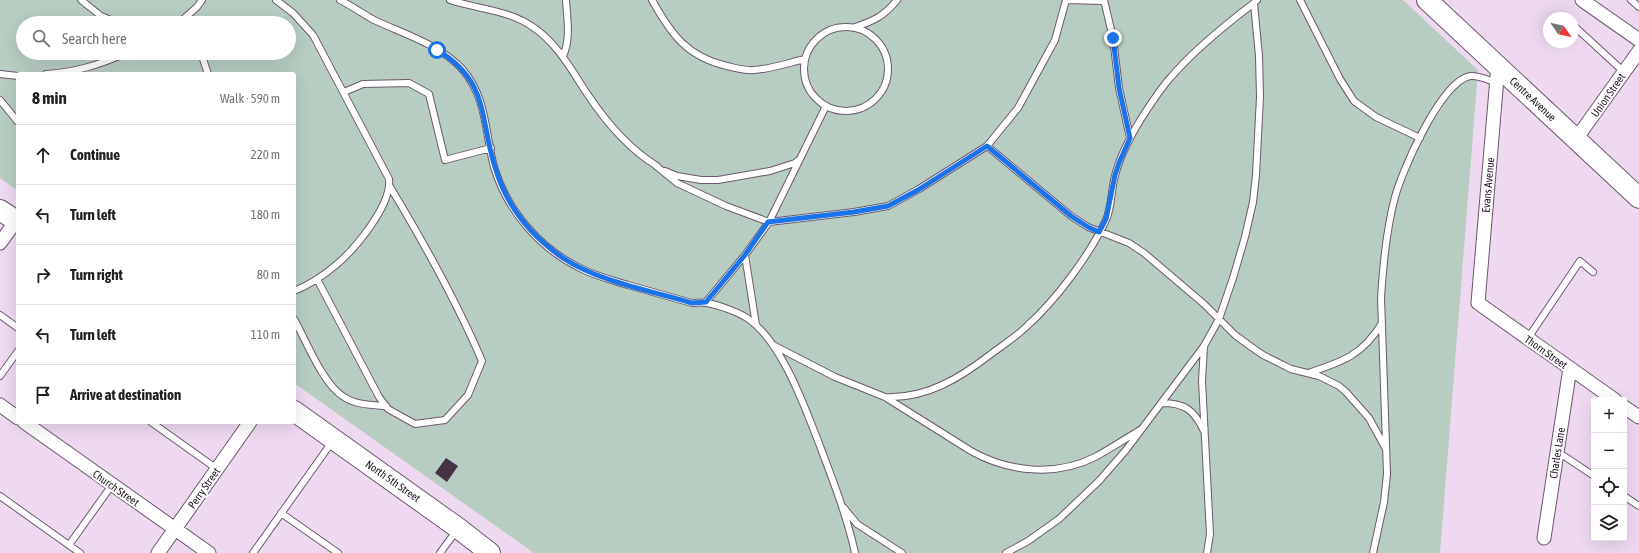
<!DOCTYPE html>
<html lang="en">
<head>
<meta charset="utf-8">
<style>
	:root { --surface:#fff; --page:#f2f2f2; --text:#202124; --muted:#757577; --line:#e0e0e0 }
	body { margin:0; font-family:"Asap Condensed",sans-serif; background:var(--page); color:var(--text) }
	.controls { position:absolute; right:12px; bottom:12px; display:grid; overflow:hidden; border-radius:4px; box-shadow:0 4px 16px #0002 }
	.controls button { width:36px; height:36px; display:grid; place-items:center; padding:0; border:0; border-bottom:1px solid var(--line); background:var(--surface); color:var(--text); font:20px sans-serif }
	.compass { position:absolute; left:1543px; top:12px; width:36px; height:36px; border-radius:50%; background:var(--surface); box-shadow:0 4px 16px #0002; rotate:124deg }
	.stop { position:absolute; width:12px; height:12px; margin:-9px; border:3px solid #1a73e8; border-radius:50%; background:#fff }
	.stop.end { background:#1a73e8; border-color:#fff; box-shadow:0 1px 4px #0008 }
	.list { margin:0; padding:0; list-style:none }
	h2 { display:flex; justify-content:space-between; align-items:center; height:52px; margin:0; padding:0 16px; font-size:17px }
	h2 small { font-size:13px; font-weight:400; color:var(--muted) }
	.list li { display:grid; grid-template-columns:26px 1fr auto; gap:12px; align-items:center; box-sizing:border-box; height:60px; padding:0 16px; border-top:1px solid var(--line) }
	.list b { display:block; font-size:15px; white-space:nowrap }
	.list em { font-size:13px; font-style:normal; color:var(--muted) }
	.icon { flex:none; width:22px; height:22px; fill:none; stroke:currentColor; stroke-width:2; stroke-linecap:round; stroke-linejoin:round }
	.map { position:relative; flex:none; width:1639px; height:553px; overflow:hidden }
	.search { position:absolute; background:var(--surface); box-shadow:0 4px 16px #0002; left:16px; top:16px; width:280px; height:44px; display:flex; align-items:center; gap:10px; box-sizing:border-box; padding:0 14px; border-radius:22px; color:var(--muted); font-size:15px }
	.panel { position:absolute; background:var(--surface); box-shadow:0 4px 16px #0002; left:16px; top:72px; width:280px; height:352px; border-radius:4px }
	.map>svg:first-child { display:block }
	.green { fill:#b7cdc2; fill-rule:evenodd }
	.building { fill:#443346 }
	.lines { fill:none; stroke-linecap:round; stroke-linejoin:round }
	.service-casing { stroke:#6b596d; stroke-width:8 }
	.minor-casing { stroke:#6b596d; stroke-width:15 }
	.primary-casing { stroke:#6b596d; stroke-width:22 }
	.service { stroke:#fff; stroke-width:6 }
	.minor { stroke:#fff; stroke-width:13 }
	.primary { stroke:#fff; stroke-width:20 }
	.route { stroke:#1a73e8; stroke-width:5 }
	.labels { text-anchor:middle; stroke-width:4; stroke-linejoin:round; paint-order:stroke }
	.street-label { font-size:11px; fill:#1c151d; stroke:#fff }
</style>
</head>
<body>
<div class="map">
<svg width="1639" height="553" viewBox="0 0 1639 553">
	<rect width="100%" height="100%" fill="#eed9f1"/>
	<path class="green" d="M0,0H1403L1478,70L1440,553H534L294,383V74H18V191L0,178ZM23,23H289V53H23Z"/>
	<path class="building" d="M446,458L458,466L447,482L435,473Z"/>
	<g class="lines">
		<g class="service-casing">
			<path id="service" d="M81,0L101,16L118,23
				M276,0L293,13L313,35L389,179C392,205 355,249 336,265C323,276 309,285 294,291
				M340,0C352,6 363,14 374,20C404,34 441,45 463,70C487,98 485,133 494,167C507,210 539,248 580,268C595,276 612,280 628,285C649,291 671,297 692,303C697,303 702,302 707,303C718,305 738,312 747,318C782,341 805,408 820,446C833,481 847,516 855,553
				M450,0C477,9 509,10 533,27C558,44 572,71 588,95C606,122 629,149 657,166
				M652,0C671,34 687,57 727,66C736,68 745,71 754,70C771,69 788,63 805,59
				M1067,0L1104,1
				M1104,0L1113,38L1119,88L1130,138
				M1300,0L1340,79L1354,101L1376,117L1420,138
				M1631,0L1639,7
				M179,23L197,7L202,0
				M1574,26L1624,72
				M804 69a42 42 0 1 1 84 0a42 42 0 1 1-84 0Z
				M855,27C874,21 884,16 897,0
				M201,53L208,74
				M563,56C571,39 567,18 566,0
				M0,74L18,76
				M46,74C76,72 99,65 126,53
				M344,92L363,84L409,83L429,94L445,160L491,148
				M0,100L18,122
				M987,146L1071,216L1088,227L1129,243L1144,253L1204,304L1235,335L1250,346L1263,355L1291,369L1319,376L1339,386L1346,392L1369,418L1386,449
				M655,165L677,183L726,206L769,222L854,212L888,206L919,189L987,146L1018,108L1055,40L1066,0
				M665,171L677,176L701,180H718L770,171L795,163L799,160
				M745,255L756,325
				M317,279L379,397L388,409L415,424L445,420L468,395L482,361C456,300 424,243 389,185
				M706,302L745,255L769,222L826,106
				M0,315L18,328
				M294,319C306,340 323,385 344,397C356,405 372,405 386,406
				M1528,338L1580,261L1593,272
				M773,345L835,377L885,397L971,451C1008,472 1056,477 1095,457C1110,449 1125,439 1140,430
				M1204,346L1202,381L1210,534L1207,553
				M1308,373C1342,362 1363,355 1382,323
				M0,376L18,351
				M885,397C926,399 960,378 991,354C1003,345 1016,337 1027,326C1056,300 1089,256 1106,220C1112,207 1111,190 1115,176C1120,155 1130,137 1141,119C1150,105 1160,89 1171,77C1195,49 1225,25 1254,3
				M1162,403C1185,403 1194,410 1204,431
				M151,422L217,469
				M1564,456L1594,476
				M0,496L80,553
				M1624,496L1639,506
				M844,508L857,524L902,553
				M281,513L338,553
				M69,545L112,485
				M253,553L332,442
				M440,553L457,530
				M1006,553L1028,541L1059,519L1099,481L1126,450L1204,346L1219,319L1233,278L1245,237L1253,202L1256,175L1260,97L1259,56L1254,3L1257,0
				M1373,553L1384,502L1387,474L1381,298C1383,266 1386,232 1394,201C1400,174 1441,81 1470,76C1478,75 1489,80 1497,83"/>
		</g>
		<g class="minor-casing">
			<path id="minor" d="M1582,0L1639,40
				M1498,66L1478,303L1615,400
				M1576,139L1639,51
				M0,243L16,221
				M0,405L18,418
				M1624,407L1639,417
				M24,422L209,553
				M1544,538L1570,368
				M158,553L250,422"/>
		</g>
		<g class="primary-casing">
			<path id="primary" d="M1427,0L1639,198
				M0,210L18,222
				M294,411L458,528L490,553"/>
		</g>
		<use href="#service" class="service"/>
		<use href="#minor" class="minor"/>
		<use href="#primary" class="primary"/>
	</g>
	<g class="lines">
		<path class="route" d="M437,50C490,82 479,117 495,167C506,205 531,236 563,258C597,281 652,291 692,303L706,302L745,255L768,222L854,212L888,206L918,190L987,146L1071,216L1088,227L1099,232L1106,219L1115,175L1119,163L1130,138L1119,88L1113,38"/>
	</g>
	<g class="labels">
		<g class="street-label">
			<text transform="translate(1608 95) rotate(-55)" y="4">Union Street</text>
			<text transform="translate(1533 99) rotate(43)" y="4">Centre Avenue</text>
			<text transform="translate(1488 185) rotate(-85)" y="4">Evans Avenue</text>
			<text transform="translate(1546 352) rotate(35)" y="4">Thorn Street</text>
			<text transform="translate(1557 453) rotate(-81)" y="4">Charles Lane</text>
			<text transform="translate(393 481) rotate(35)" y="4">North 5th Street</text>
			<text transform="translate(116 488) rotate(35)" y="4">Church Street</text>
			<text transform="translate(204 488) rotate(-55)" y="4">Perry Street</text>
		</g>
	</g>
</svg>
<div class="controls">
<button>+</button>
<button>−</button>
<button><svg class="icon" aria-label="locate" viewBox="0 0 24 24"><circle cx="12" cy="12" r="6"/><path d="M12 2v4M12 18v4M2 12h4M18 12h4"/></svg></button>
<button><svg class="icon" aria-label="layers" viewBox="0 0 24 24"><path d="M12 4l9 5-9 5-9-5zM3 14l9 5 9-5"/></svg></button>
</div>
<svg class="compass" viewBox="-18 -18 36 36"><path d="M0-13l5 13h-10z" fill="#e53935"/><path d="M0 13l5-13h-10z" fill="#757577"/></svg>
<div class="stop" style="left:437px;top:50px"></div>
<div class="stop end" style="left:1113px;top:38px"></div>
<div class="search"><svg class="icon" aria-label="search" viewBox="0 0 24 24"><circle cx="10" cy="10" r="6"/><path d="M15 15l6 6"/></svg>Search here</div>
<section class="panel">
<h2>8 min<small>Walk · 590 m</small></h2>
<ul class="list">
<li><svg class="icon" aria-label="ahead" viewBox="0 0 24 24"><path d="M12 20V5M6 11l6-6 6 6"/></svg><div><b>Continue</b></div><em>220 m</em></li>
<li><svg class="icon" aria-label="left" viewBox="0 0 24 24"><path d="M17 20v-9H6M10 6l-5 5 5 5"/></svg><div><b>Turn left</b></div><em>180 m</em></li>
<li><svg class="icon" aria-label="right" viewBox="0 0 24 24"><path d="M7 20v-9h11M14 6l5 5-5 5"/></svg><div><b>Turn right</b></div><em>80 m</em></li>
<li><svg class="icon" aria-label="left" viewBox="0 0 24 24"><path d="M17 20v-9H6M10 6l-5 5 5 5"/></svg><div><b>Turn left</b></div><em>110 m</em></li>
<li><svg class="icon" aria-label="arrive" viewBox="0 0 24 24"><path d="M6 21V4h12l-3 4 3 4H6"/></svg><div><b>Arrive at destination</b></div></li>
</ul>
</section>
</div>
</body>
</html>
